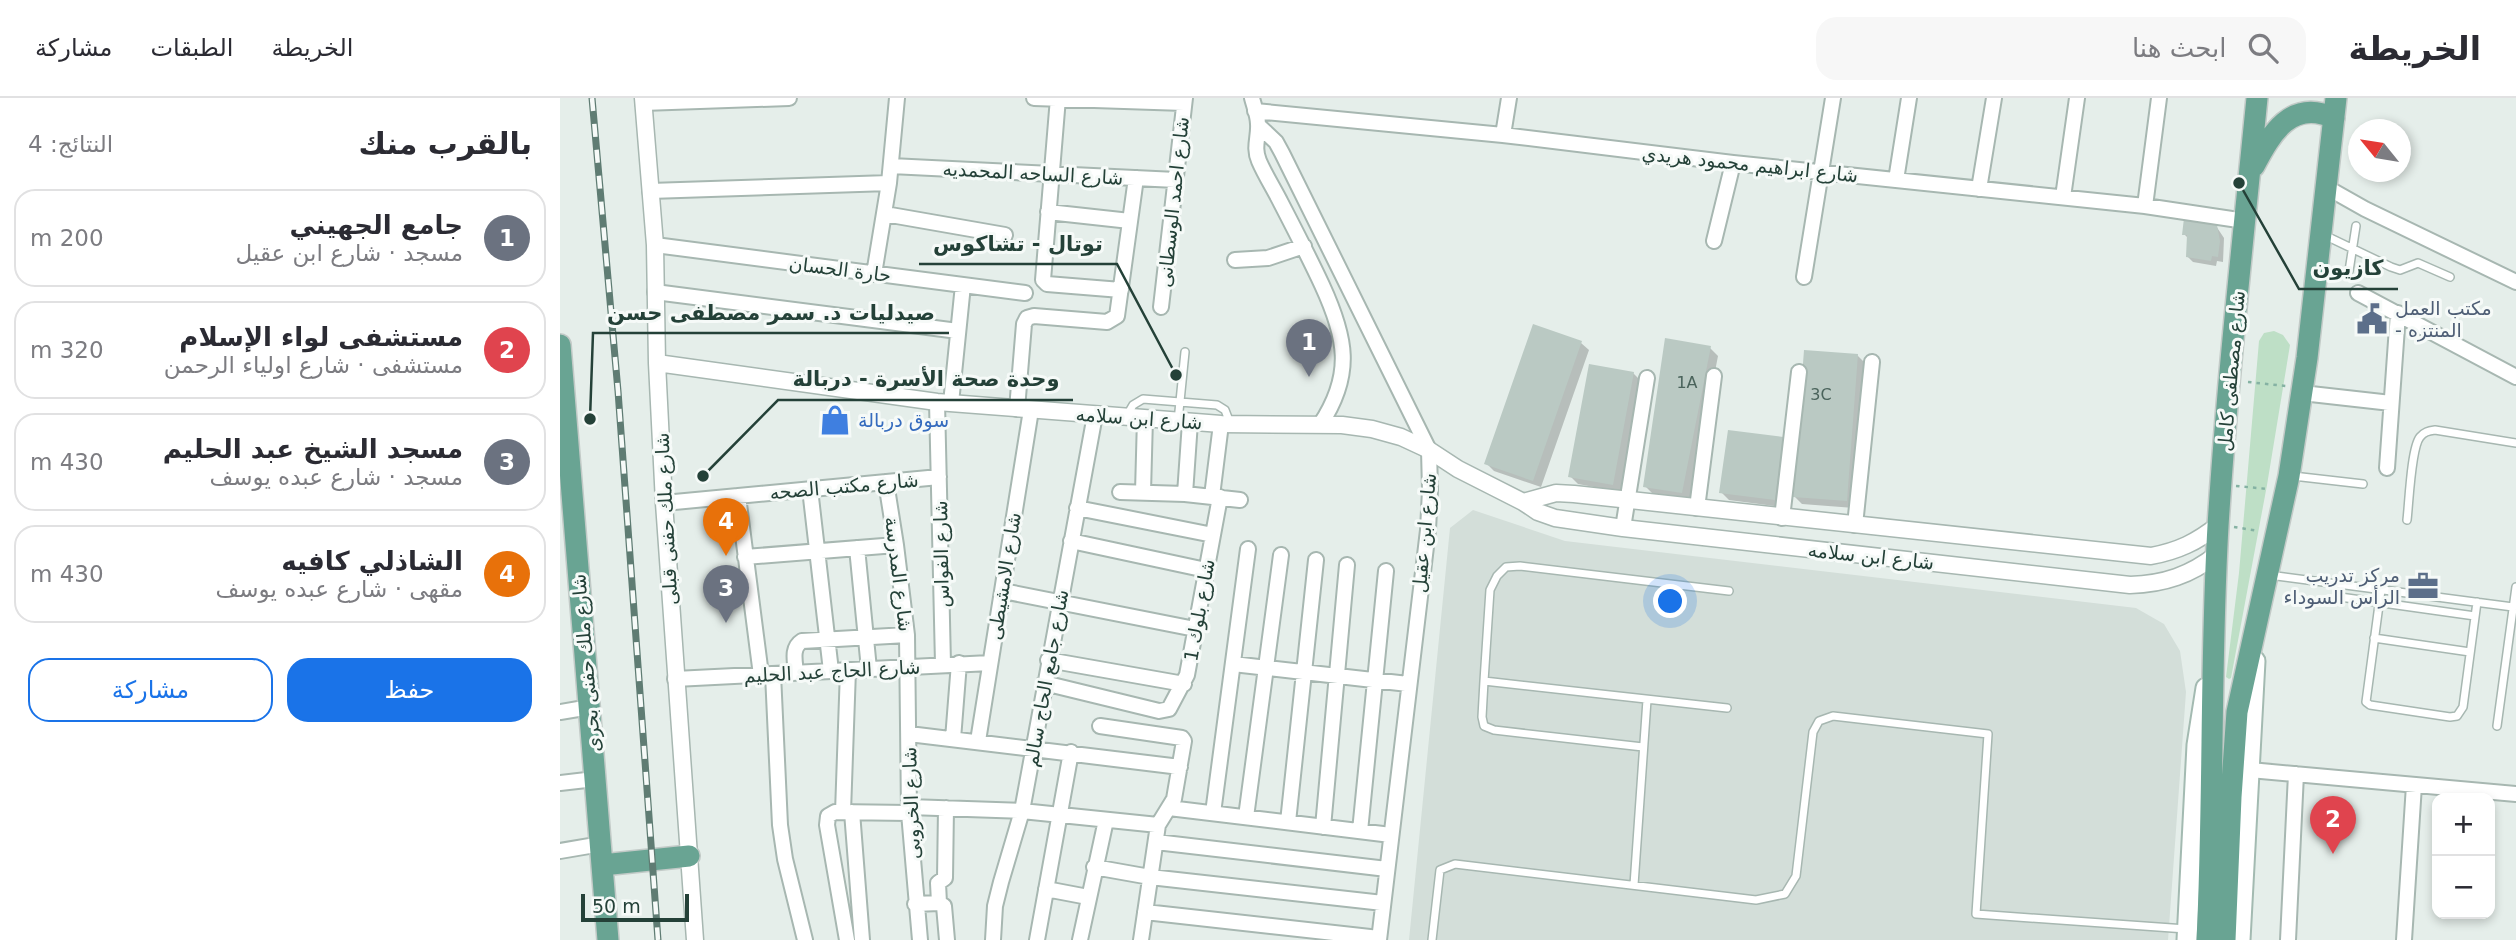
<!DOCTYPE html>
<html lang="ar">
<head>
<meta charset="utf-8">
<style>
	:root { --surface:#fff; --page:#f7f7f7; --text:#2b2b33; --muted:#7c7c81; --line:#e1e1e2; --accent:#1a73e8 }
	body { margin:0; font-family:"DejaVu Sans","Noto Naskh Arabic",sans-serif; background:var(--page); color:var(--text); direction:rtl }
	.controls { position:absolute; right:21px; bottom:21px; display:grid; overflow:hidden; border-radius:14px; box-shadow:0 4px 10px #0003 }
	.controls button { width:63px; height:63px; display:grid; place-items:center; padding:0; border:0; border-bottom:2px solid var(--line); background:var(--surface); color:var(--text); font:35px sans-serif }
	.compass { position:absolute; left:1788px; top:21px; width:63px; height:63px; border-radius:50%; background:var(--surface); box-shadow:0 4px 10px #0003; rotate:300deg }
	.scale { position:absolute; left:21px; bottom:18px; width:108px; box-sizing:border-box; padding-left:7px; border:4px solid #244138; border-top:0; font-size:19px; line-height:24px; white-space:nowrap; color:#244138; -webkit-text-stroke:5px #f6faf8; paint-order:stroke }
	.you { position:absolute; left:1111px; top:504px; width:24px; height:24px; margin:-18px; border:5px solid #fff; border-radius:50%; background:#1a73e8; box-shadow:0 0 0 10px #1a73e833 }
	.badge { display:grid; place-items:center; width:46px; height:46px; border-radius:50%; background:var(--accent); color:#fff; font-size:23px; font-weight:700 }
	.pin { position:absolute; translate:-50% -58px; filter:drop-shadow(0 2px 4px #0008) }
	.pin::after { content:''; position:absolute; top:37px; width:24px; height:21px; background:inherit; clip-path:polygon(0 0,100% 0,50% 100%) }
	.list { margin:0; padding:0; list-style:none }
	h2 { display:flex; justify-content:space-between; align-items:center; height:91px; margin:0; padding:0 28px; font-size:30px }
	h2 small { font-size:23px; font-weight:400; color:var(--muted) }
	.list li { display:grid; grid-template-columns:46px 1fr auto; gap:21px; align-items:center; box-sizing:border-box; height:98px; margin:0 14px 14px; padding:0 14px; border:2px solid var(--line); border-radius:21px }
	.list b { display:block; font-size:26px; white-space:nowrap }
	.list p { margin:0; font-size:23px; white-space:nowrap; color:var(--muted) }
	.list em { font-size:23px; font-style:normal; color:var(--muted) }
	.actions { display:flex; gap:14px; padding:21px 28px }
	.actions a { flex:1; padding:16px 0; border:2px solid var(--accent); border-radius:21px; text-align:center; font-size:24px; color:var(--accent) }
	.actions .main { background:var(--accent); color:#fff }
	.icon { flex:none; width:38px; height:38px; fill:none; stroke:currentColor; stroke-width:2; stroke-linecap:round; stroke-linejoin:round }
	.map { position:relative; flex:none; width:1956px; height:842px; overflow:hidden; direction:ltr }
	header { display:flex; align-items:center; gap:42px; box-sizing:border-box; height:98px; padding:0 35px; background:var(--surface); border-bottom:2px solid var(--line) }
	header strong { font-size:33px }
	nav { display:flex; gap:38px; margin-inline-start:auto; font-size:24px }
	.search { width:490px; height:63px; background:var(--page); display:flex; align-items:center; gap:18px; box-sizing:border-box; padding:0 24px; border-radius:21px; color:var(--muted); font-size:26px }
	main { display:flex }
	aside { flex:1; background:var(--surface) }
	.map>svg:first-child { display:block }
	.built { fill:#d3ded9 }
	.green { fill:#bedfc6 }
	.shadow { fill:#0003 }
	.building { fill:#bac9c3 }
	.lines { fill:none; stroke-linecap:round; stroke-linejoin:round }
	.service-casing { stroke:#a7b7b1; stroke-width:10 }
	.minor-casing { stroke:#a7b7b1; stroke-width:18 }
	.tertiary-casing { stroke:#a7b7b1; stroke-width:19 }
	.secondary-casing { stroke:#a3bab1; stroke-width:23 }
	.primary-casing { stroke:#c2cac7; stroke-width:24 }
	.path { stroke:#85b2a3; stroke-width:2.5; stroke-dasharray:3.5 5; stroke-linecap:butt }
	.service { stroke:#fff; stroke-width:7 }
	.minor { stroke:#fff; stroke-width:14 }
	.tertiary { stroke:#fff; stroke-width:16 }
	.secondary { stroke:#fff; stroke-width:19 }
	.primary { stroke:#69a493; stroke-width:21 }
	.rail-casing { stroke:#5f7c73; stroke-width:7 }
	.rail { stroke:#f6faf8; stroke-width:4.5; stroke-dasharray:13; stroke-linecap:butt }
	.labels { text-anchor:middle; stroke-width:6; stroke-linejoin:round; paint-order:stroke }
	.number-label { font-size:16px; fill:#4a635b }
	.street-label { font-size:19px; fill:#244138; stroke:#f6faf8 }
	.service-label { font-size:19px; fill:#4e5e75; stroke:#f6faf8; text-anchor:start }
	.shop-label { font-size:19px; fill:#366cbe; stroke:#f6faf8; text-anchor:start }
	.leader { fill:none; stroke:#244138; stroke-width:2.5 }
	.callout-dot { fill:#244138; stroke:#f6faf8; stroke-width:2.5 }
	.callout-label { font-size:21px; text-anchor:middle; font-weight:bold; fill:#244138; stroke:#f6faf8; stroke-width:6; stroke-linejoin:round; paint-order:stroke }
</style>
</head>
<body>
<header>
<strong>الخريطة</strong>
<div class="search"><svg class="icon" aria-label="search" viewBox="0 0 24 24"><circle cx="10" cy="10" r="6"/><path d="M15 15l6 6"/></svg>ابحث هنا</div>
<nav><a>الخريطة</a><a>الطبقات</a><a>مشاركة</a></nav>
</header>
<main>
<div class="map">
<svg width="1956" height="842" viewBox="0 0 1956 842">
	<rect width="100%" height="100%" fill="#e5eeea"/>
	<path class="built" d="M913,412L1005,443L1576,510L1604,526L1620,553L1626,594L1608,842H849L890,430Z"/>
	<path class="green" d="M1714,233L1723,237L1730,247L1707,387L1671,580L1669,581L1666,579L1679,475L1699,243L1704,235Z"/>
	<path class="shadow" d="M1656,128L1664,140L1663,164L1657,163L1656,168L1633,164L1627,158L1629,141L1624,136Z
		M1021,245L1029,252L981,389L934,373L926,365Z
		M1150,250L1158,258L1130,402L1093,396L1085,388Z
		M1297,257L1305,265L1294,410L1242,406L1235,399Z
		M1073,275L1081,283L1061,394L1018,386L1010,378Z
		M1222,341L1230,348L1222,409L1169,402L1161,394Z"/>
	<path class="building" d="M1624,120L1651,123L1657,127L1660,143L1658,159L1652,158L1651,163L1626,159L1627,137H1622Z
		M973,226L1022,243L973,383L924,366Z
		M1105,240L1151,248L1122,395L1083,389Z
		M1244,252L1298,256L1287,403L1233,399Z
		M1029,266L1074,274L1053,387L1008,379Z
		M1168,332L1223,339L1215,402L1159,395Z"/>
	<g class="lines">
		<g class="service-casing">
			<path id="service" d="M1764,137L1831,169L1840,172L1858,165L1890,179
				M1789,173L1796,128
				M566,319L573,307L583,301L657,307L665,312L670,325
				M618,323L625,254
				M1733,378L1803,386
				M1847,422C1849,406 1851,350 1860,339C1864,334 1868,333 1875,332L1956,345
				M1709,477L1953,509
				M1821,492L1806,604L1810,607L1890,619L1897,618L1903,609L1917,504
				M1780,499L1915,518
				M1814,540L1910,554
				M924,583L922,619L924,628L934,632L1083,649
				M1167,610L924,583L930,492L937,478L946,469L960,468L1169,493
				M1937,628L1956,489
				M1074,787L1087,602
				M872,842L880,772L895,766L1196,802L1225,796L1236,778L1253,634L1259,623L1273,618L1428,636L1416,816L1626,831"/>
		</g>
		<g class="minor-casing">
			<path id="minor" d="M474,0L624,5
				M498,0L483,182L487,186L561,192
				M692,0C694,8 698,18 698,26C699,39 693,49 699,63C705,77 714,91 721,105C735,132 749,159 762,187C786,239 794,276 760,327
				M83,5L229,0
				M695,13L943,37L1173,65L1585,108L1685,123
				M699,28L716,44L722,55L869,352L870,392L868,432L819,842
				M943,37L949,0
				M331,68L616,82
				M1336,82L1349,0
				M1766,89L1805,111L1956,184
				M1419,91L1434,0
				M90,93L329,85
				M1503,99L1517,0
				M1585,108L1599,0
				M488,114L570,123
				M325,116L445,137
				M1154,143L1173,65
				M95,147L465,195
				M675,162L708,160L744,148
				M314,176L329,85L337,0
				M1244,179L1273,0
				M95,194L398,233
				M1798,195L1956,279
				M601,209L625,0
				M1742,295L1831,305
				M377,304L383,566
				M391,305L403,187
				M457,311L464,226L467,220L474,218L547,224L557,218L576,80
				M1827,370L1838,215
				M326,384L336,447L347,537L349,715L360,842
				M250,391L271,573
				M560,394L625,396L680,402
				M583,394L585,320
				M625,396L630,324
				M178,398L201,577
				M652,398L661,326
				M104,405L379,379
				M517,410L653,437
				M1137,410L1154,278
				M1222,420L1239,274
				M1295,427L1312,264
				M1063,430L1087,280
				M511,443L646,472
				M297,450L309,571
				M185,459L336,447
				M443,493L635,531
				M488,562L624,586
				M673,566L848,586
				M236,575C235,563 231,550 242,543L347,537
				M213,576L220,727L225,761L245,842
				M115,581L430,565
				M484,585L599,613L609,611L627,577L660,399
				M0,614L30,609
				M540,628L622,640L624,643L614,701L598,727L581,842
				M349,636L620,669
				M393,641L399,565
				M418,643L471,312
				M1690,672L1956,696
				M0,685L35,681
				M349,709L462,713L598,727
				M609,710L831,737
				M283,714L288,572
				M292,714L302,842
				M653,715L688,451
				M686,719L721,457
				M728,724L756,462
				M763,729L787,467
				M800,733L826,473
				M596,744L827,771
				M0,753L41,746
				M534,769L590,779L823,805
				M486,791L528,799
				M379,805L378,785L385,780L386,710
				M355,806L379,805L384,808L387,842
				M585,814L819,840
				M287,842L267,727L268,718L275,714L349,715
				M433,842L435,808L441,784L462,713L535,317
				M477,842L511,654
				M520,842L546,722
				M1728,842L1736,676
				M1844,842L1854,687"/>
		</g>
		<g class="tertiary-casing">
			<path id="tertiary" d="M83,0L95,147L97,265L104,405L135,842
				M97,265L377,304L661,326L782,327L812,331L841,339L869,352L898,371L963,404L978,414L995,420L1063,430L1570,487C1604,486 1631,477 1657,456
				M963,404L996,395L1014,396L1591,458C1618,453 1637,444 1658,427"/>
		</g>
		<g class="secondary-casing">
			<path id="secondary" d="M1627,842L1637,647L1646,590
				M1680,842L1695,563"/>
		</g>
		<g class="primary-casing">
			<path id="primary" d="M1694,68C1711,36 1731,0 1774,20
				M0,247L48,842
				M42,767L129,758
				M1647,842C1654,704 1650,566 1658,428C1667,285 1683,142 1697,0
				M1665,842L1671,699L1677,614L1729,378L1747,260L1776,0"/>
		</g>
		<path class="path" d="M1688,284L1726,288
			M1676,388L1708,391
			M1674,429L1699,433"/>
		<use href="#service" class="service"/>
		<use href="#minor" class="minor"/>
		<use href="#tertiary" class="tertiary"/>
		<use href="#secondary" class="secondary"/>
		<use href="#primary" class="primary"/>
		<g class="rail-casing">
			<path id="rail" d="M32,0L58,293L98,842"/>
		</g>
		<use href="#rail" class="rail"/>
	</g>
	<defs>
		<g id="civic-bare" transform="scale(2.415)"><path d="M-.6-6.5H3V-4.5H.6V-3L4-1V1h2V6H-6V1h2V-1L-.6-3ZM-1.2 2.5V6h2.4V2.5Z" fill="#5c6f8a" stroke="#f6faf8" stroke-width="2.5" paint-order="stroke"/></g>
		<g id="shop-bare" transform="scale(2.415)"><path d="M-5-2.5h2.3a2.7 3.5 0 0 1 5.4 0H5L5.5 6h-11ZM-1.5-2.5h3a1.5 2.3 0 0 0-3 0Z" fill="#3f7fe0" stroke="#f6faf8" stroke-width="2.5" paint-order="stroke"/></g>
		<g id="office-bare" transform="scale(2.415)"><path d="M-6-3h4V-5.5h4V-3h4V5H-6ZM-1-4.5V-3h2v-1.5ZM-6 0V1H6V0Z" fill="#5c6f8a" stroke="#f6faf8" stroke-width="2.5" paint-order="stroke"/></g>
	</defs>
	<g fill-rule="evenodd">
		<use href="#civic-bare" x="1812" y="221"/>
		<use href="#shop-bare" x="275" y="322"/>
		<use href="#office-bare" x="1863" y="488"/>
	</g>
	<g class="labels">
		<g class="number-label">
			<text x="1127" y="290">1A</text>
			<text x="1261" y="302">3C</text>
		</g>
		<g class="street-label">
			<text transform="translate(1190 66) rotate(6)" y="7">شارع ابراهيم محمود هريدي</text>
			<text transform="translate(473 75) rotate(3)" y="7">شارع الساحه المحمديه</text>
			<text transform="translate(613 104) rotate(-84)" y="7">شارع احمد الوسطانى</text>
			<text transform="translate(280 171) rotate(7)" y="7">حارة الحسان</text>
			<text transform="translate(1671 273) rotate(-85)" y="7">شارع مصطفى كامل</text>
			<text transform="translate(579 320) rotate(4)" y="7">شارع ابن سلامه</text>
			<text transform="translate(284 388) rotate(-5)" y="7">شارع مكتب الصحه</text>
			<text transform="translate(106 421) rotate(-93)" y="7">شارع ملك حفنى قبلى</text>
			<text transform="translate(864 435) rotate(-85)" y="7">شارع ابن عقيل</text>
			<text transform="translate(381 456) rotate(-91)" y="7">شارع الفواس</text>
			<text transform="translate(1311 458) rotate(6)" y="7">شارع ابن سلامه</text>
			<text transform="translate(339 476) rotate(83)" y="7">شارع المدرسة</text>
			<text transform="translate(444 478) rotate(-81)" y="7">شارع الامشيطى</text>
			<text transform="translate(639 512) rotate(-80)" y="7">شارع بلوك 1</text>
			<text transform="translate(26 565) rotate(-95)" y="7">شارع ملك حفنى بحرى</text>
			<text transform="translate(272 573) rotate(-3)" y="7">شارع الحاج عبد الحليم</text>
			<text transform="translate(486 580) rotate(-80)" y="7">شارع جامع الحاج سالم</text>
			<text transform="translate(351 705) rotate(-92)" y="7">شارع الخروبى</text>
		</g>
		<g class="service-label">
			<text x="1835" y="217">مكتب العمل<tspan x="1835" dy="22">- المنتزه</tspan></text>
			<text x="1840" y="484" text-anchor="end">مركز تدريب<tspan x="1840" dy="22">الرأس السوداء</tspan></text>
		</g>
		<g class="shop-label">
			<text x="298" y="329">سوق دربالة</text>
		</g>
	</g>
	<path class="leader" d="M616 277L557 166H359M1679 85L1739 191H1838M30 321L33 235H389M143 378L218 302H513"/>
	<g class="callout-dot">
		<circle cx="616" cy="277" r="7"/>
		<circle cx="1679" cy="85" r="7"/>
		<circle cx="30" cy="321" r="7"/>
		<circle cx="143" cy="378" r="7"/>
	</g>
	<g class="callout-label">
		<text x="458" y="153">توتال - تشاكوس</text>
		<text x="1788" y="177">كازيون</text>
		<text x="211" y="222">صيدليات د. سمر مصطفى حسن</text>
		<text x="366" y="288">وحدة صحة الأسرة - دربالة</text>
	</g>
</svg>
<div class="controls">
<button>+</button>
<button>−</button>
</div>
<svg class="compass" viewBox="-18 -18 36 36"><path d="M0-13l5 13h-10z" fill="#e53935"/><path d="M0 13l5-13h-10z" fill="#7c7c81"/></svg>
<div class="scale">50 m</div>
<div class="you"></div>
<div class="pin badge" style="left:749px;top:279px;background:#6b7280">1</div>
<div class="pin badge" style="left:1773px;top:756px;background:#e0444e">2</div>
<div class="pin badge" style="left:166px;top:525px;background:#6b7280">3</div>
<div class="pin badge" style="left:166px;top:458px;background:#e8710a">4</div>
</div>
<aside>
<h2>بالقرب منك<small>النتائج: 4</small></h2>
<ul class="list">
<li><span class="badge" style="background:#6b7280">1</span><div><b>جامع الجهيني</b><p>مسجد · شارع ابن عقيل</p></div><em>200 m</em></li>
<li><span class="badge" style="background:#e0444e">2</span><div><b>مستشفى لواء الإسلام</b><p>مستشفى · شارع اولياء الرحمن</p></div><em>320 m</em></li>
<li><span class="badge" style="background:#6b7280">3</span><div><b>مسجد الشيخ عبد الحليم</b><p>مسجد · شارع عبده يوسف</p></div><em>430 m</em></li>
<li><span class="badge" style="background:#e8710a">4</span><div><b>الشاذلي كافيه</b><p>مقهى · شارع عبده يوسف</p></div><em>430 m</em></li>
</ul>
<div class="actions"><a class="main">حفظ</a><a>مشاركة</a></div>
</aside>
</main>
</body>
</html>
